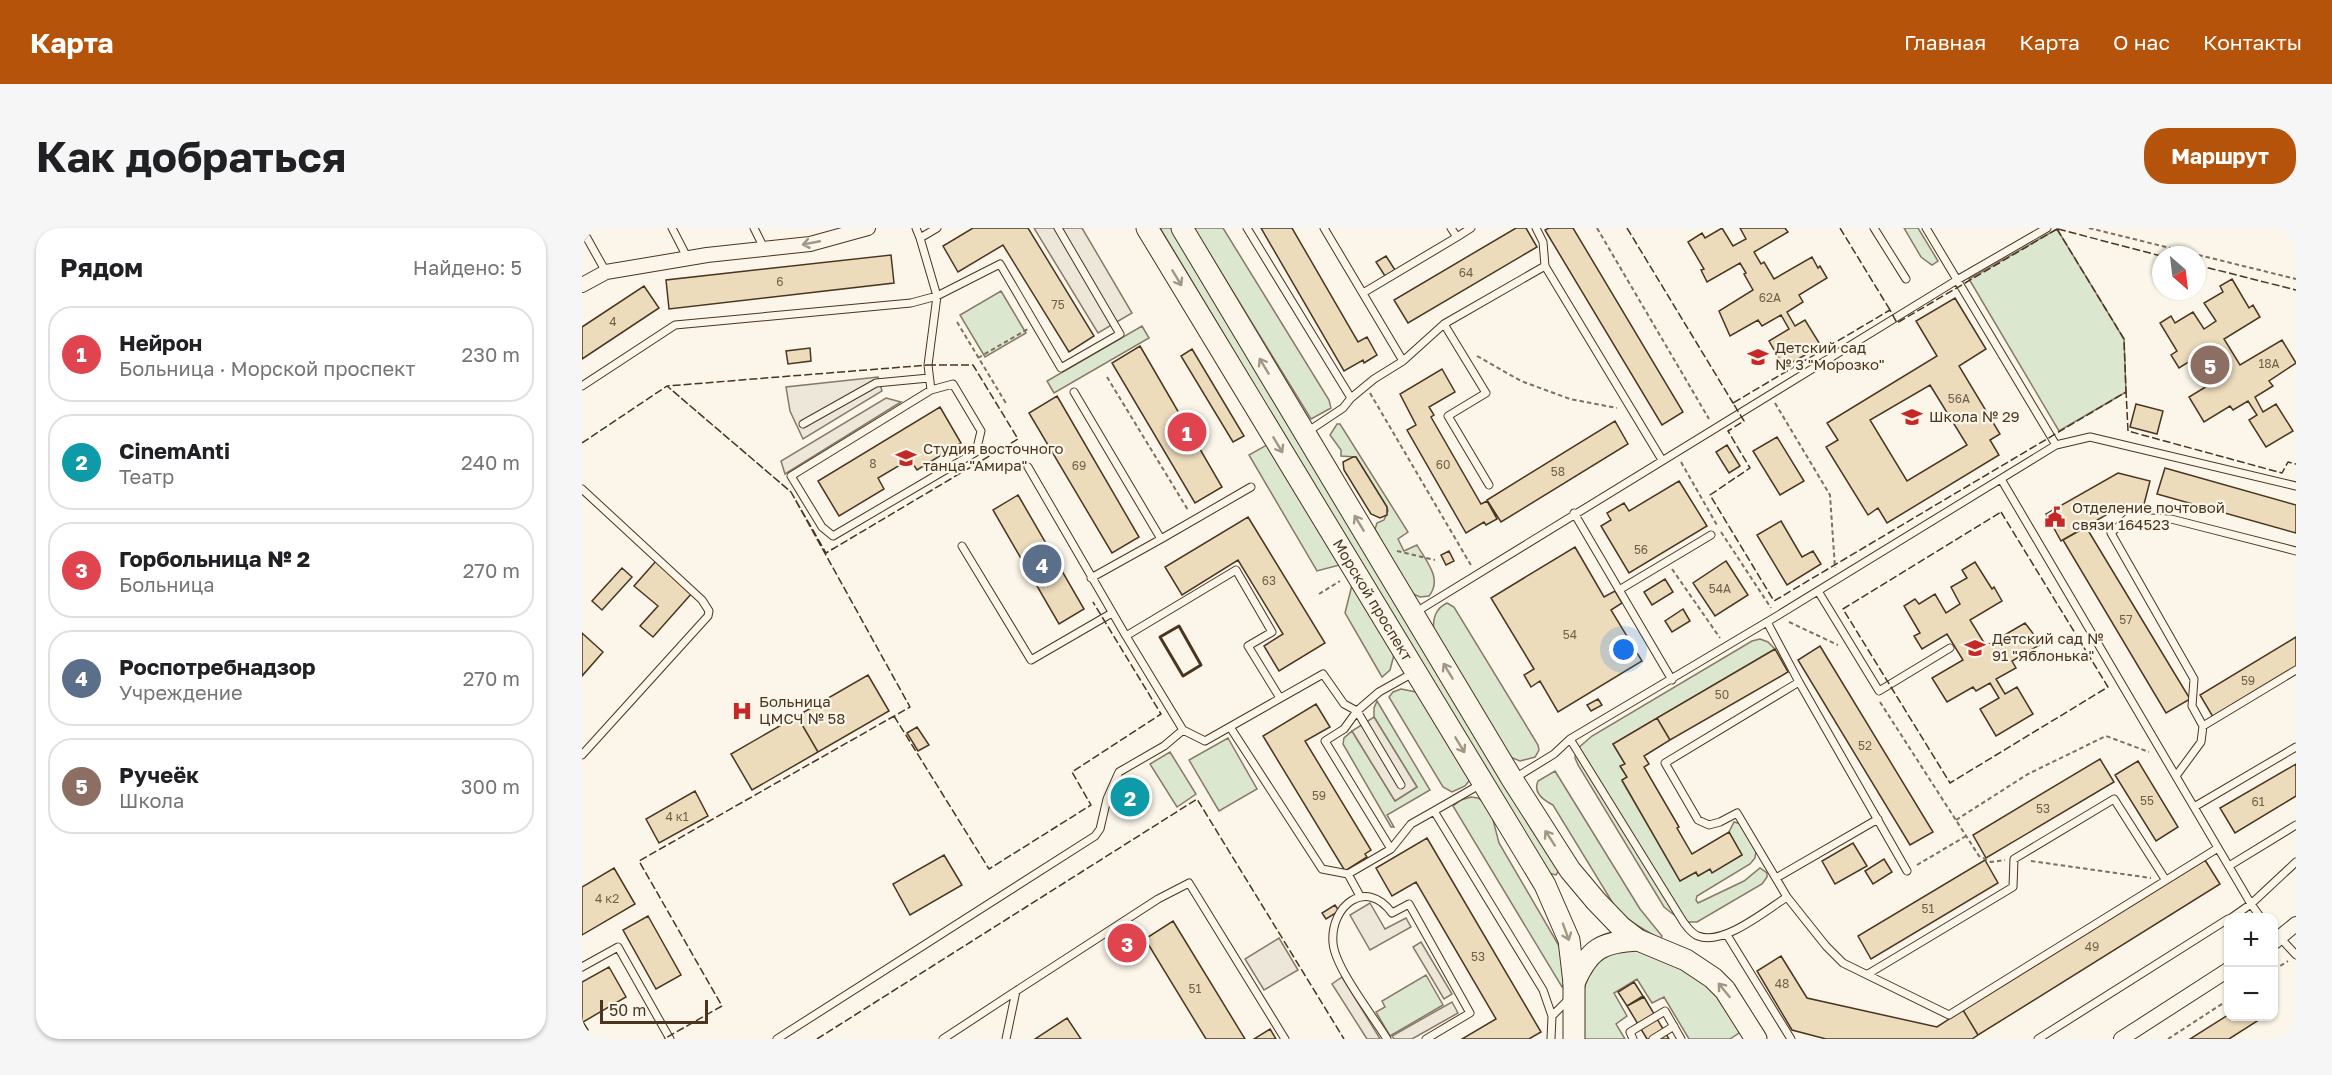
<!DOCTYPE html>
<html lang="ru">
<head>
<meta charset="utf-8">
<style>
	:root { --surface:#fff; --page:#f6f6f6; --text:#202124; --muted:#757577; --line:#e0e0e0; --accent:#b45309 }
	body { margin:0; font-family:"Golos Text",sans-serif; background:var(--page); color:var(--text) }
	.controls { position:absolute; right:18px; bottom:18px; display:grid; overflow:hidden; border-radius:12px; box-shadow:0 2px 4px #0004 }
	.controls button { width:54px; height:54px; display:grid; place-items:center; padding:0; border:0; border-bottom:2px solid var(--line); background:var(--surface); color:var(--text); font:30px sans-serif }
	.compass { position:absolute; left:1570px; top:18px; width:54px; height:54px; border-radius:50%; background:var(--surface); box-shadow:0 2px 4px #0004; rotate:152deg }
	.scale { position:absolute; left:18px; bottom:15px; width:108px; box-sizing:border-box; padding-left:6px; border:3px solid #4a3520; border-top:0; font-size:16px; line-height:21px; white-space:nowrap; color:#4a3520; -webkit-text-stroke:4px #fbf6e9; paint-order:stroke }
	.you { position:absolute; left:1042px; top:422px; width:21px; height:21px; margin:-15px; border:4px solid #fff; border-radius:50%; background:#1a73e8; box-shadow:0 0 0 9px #1a73e833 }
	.badge { display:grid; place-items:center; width:39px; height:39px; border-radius:50%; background:var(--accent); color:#fff; font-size:20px; font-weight:700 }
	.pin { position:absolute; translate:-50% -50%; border:3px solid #fff; box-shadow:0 2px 6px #0006 }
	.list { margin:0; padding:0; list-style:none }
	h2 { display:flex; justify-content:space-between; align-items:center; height:78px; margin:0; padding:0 24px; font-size:26px }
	h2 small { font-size:20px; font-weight:400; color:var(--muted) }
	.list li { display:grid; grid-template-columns:39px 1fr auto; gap:18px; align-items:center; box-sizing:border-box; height:96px; margin:0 12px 12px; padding:0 12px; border:2px solid var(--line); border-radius:24px }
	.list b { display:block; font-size:22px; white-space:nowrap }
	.list p { margin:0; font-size:20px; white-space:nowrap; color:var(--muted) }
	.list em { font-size:20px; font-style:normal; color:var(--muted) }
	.map { position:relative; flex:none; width:1714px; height:811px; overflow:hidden; border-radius:24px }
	header { display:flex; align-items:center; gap:36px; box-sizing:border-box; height:84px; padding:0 30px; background:var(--accent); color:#fff }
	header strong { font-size:28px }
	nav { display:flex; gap:33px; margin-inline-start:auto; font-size:21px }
	.intro { display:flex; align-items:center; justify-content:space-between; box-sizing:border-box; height:144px; padding:0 36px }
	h1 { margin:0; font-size:42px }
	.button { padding:15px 27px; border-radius:24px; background:var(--accent); color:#fff; font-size:21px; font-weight:700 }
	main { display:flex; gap:36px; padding:0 36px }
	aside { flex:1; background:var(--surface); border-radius:24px; box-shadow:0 2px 4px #0004 }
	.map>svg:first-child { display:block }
	.green { fill:#dce7d0; stroke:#887966; stroke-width:1.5 }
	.parking { fill:#ede7d9; stroke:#887966; stroke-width:1.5 }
	.building { fill:#ecdcbc; stroke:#4a3520; stroke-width:1.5; fill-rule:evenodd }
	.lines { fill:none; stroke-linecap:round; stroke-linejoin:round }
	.service-casing { stroke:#4a3520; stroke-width:9 }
	.minor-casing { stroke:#4a3520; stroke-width:16 }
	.primary-casing { stroke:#4a3520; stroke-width:23 }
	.path { stroke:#7f6f5c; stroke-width:2; stroke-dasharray:4.5 3; stroke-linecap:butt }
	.service { stroke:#fbf6e9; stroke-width:7 }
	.minor { stroke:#fbf6e9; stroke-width:14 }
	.primary { stroke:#fbf6e9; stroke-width:21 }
	.fence { stroke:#4a3520; stroke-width:1.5; stroke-dasharray:8 3; stroke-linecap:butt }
	.wall { stroke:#4a3520; stroke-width:3 }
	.oneway { stroke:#a29684 }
	.labels { text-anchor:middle; stroke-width:4.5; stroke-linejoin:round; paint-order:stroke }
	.number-label { font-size:12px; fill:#725f47 }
	.poi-label { font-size:15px; fill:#4a3520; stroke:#fbf6e9; text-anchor:start }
	.street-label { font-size:15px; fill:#4a3520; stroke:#fbf6e9 }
</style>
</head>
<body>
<header>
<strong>Карта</strong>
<nav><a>Главная</a><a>Карта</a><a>О нас</a><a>Контакты</a></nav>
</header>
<div class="intro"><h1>Как добраться</h1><a class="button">Маршрут</a></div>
<main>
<aside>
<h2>Рядом<small>Найдено: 5</small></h2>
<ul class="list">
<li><span class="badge" style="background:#e0444e">1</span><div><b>Нейрон</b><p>Больница · Морской проспект</p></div><em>230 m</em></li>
<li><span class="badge" style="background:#0f9aa8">2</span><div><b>CinemAnti</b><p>Театр</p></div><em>240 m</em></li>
<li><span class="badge" style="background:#e0444e">3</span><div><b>Горбольница № 2</b><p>Больница</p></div><em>270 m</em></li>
<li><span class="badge" style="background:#5c6f8a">4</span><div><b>Роспотребнадзор</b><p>Учреждение</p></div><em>270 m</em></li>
<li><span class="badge" style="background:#8d6e63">5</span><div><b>Ручеёк</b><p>Школа</p></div><em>300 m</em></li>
</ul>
</aside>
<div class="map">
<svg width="1714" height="811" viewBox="0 0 1714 811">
	<rect width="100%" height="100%" fill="#fbf6e9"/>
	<path class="green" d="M578,0H589L974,636L976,644L974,647L966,645Z
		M612,0H641L747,172L749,180L729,191Z
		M1322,0H1336L1356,33L1350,37L1339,29Z
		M1475,1L1542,111L1544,164L1477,203L1387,51Z
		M419,63L444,105L403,129L378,87Z
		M560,98L567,110L472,165L465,153Z
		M755,196H758L826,304L816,311L822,323L835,317C844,333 861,351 847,368L838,369L829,365L793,301L795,295L802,292L806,283L805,279L774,229L759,228V222L748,207Z
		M690,214L761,336L735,343L667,227Z
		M771,353L813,423L808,442L800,449L763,385Z
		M865,375L872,379L956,517L957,522L953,529L938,533L928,529L852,402C850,391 854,380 865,375Z
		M1178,411L1186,414L1193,421L1031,516L1043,536L1039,538L1045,549L1040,553L1098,653L1114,644L1116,648L1128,641L1130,644L1160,627L1147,604L1152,594L1159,596L1174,622L1173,630L1168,636L1115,668L1114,672L1116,675L1162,653L1178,640L1185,645V649L1180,656L1115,694H1103L1096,690L1082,679L996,537L993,530L994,522L1010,508L1170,413Z
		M819,461L834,464L886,546L887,553L883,558L870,564L861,559L807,469L811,464Z
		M795,473L848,562L805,587L812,599H809L761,516L762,510L770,503L813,573L835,559L792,489V480Z
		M646,510L675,561L637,583L607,532Z
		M588,524L614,566L595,579L568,536Z
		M973,543L1058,681L1080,708L1078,711L1051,695L1035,682L971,577C961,572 951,564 956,553Z
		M889,569L896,570L903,575L910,588L917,615L980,723L983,755L980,759L871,578L879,572Z
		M1049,720L1117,745L1158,798L1157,805L1148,811H1107L1082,769L1070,775L1055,751L1032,765L1045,788L1034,796L1043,811H999C1002,765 994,732 1049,720Z
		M844,747L861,777L808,808L794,784L803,779L800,773Z"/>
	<path class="parking" d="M452,0H500L550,85L516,105Z
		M296,149L300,163L221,211L208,183L204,159Z
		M304,170L319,174L203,246L199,233Z
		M792,489L835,559L813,573L770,503Z
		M788,675L803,701L824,690L829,699L788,722L768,687Z
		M697,710L716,742L682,762L663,731Z
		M839,714L870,766L862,771L831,719Z
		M760,749L797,809L798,811H785L750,756Z
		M870,774L876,785L830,811H812L810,808Z"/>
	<path class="building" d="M391,0H446L512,108L487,124L421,17L376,44L361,18Z
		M679,0H710L776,114L785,109L795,127L782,135L781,132L762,143Z
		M934,0H944L955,19L826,95L812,72Z
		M967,0H991L1101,184L1080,197L963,2Z
		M1140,0L1151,18L1164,11L1158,0H1203L1206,4L1172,24L1179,36L1182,34L1192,51L1230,29L1236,40L1238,38L1245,50L1217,67L1221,74L1205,84L1213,98L1223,92L1239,118L1202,139L1187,113L1207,101L1199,87L1180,98L1176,92L1148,108L1137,83L1171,62L1162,46L1164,45L1158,35L1125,54L1119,42L1122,41L1106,14L1120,5L1123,10Z
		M309,27L312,55L87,81L84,52Z
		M804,28L813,42L803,48L794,34Z
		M1650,51L1667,80L1671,77L1678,89L1642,111L1658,137L1700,112L1714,135L1687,153L1691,158L1673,169L1681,184L1694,176L1711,203L1684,219L1667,192L1675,187L1666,173L1651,182L1648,178L1622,194L1607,169L1645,146L1629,120L1597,140L1589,127L1595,123L1578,95L1589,88L1593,95L1611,84L1622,101L1634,93L1622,75L1641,64L1638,58Z
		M62,58L77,80L0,131V99Z
		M1373,70L1404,121L1377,138L1418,206L1408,212L1417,227L1305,295L1296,280L1286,287L1244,219L1256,212L1245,195L1355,128L1334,93ZM1348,157L1385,217L1325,253L1288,192Z
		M558,118L640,259L613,275L530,135Z
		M228,120L229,133L206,136L204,123Z
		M610,121L662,208L651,214L599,128Z
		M860,141L873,164L847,179L852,187L849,189L899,276L905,273L915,291L904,297L902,294L884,305L825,202L834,197L818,166Z
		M475,168L557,309L530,325L447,185Z
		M1554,176L1581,183L1575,206L1548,199Z
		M358,179L379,215L335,242L328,231L296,250L302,261L257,288L236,253Z
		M1033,193L1046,216L919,294L905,272Z
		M1195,209L1222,253L1198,267L1171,223Z
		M1145,217L1158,238L1147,245L1134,224Z
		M771,229H774L805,279V287L798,290L789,286L762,242L761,234Z
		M1583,240L1714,277V305L1575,266Z
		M1536,245L1568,253L1561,280L1543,276L1479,313L1464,286Z
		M1097,253L1125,298L1047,345L1019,298L1029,292L1025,285L1042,275L1047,283Z
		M436,267L502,381L477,396L411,282Z
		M666,289L743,415L697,443L682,418L701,406L656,332L600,367L583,339Z
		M1199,293L1220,329L1231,323L1239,336L1205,357L1175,307Z
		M1504,299L1608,471L1584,485L1481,312Z
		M993,319L1022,369L1033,363L1040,375L1029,382L1060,433L976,484L958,453L949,459L942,447L952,441L909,370Z
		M867,323L872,333L864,337L859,327Z
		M74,333L110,365L71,409L58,398L76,378L52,358Z
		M1144,333L1166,367L1133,388L1111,355Z
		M1393,334L1410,361L1412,359L1420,373L1388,392L1404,418L1443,395L1459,416L1430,433L1434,440L1414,451L1423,466L1435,459L1451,486L1414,508L1398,481L1417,470L1408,455L1394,463L1391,459L1365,474L1350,450L1381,432L1365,406L1340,421L1332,408L1338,405L1322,378L1333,371L1337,376L1353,366L1364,385L1378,376L1369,359L1385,350L1380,342Z
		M40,340L50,349L20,382L10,373Z
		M1083,351L1091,364L1070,377L1062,364Z
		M1101,381L1108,393L1090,404L1083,393Z
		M0,405L21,424L0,448Z
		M1714,409V439L1631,489L1618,467Z
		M1238,418L1351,604L1328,617L1216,432Z
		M1193,421L1206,444L1088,512L1075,490Z
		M286,447L307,483L236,524L215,488Z
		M1016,471L1020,477L1009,483L1005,477Z
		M734,476L748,499L723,513L789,622L783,626L785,629L763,643L681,508Z
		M215,488L236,524L170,562L149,526Z
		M1075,490L1088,512L1062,528L1067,536L1062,539L1097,599L1095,600L1110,626L1147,604L1160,627L1130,645L1128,641L1116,648L1114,644L1098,653L1040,552L1045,549L1038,538L1043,536L1031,516Z
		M335,499L347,517L336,523L325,505Z
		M1518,531L1532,554L1404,630L1391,607Z
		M1556,533L1596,599L1574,613L1533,547Z
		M1714,536V568L1653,605L1638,580Z
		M551,556L561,573L543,585L532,568Z
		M113,563L126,588L77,615L64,591Z
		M845,610L959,804L947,811H880L914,791L834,654L810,668L794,640Z
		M1271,615L1285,638L1253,656L1240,633Z
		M362,627L380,657L328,687L311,656Z
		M1302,631L1310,644L1291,656L1283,643Z
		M1403,632L1416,655L1289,731L1276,708Z
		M1623,632L1638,656L1396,807L1381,782Z
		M32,640L53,676L0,707V659Z
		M753,677L757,683L744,691L740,685Z
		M66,688L99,747L74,761L41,702Z
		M591,693L663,811H624L563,711Z
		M1199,728L1225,770L1355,799L1381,782L1396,807L1390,811H1244L1210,802L1175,743Z
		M27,739L44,769L1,794L6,802L0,805V754Z
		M1052,754L1061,768L1045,778L1036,764Z
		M1062,769L1087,811H1065L1045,778Z
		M1646,787L1683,788L1647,811H1608Z
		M485,790L499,811H453Z
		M688,801L694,811H672Z"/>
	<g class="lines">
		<g class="service-casing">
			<path id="service" d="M90,0L106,31
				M172,0L183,22
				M334,0L338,10L355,68L346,137L349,162L209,248L240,299L251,308L394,224L399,203L371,156L349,162
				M665,0L769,170
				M742,0L821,133
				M954,0L961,14L963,38
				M1292,0L1324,51
				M1344,0L1474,217
				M0,1L24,44
				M875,9L889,0
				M338,10L355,0
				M781,65L875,9L869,0
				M862,96L904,165L866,188L907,257
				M0,158L93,97L329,75L355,68L418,36L479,140L538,106L476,0
				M492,164L579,311L509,350
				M221,196L294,155L347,150
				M725,204L761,180L769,170L792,151L821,133L862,96L963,38L1080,232
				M446,239L544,408
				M1419,251L1669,676L1679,690
				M0,261L120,372L127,383L126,388L0,527
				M992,285L1090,452
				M579,311L669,259
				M380,318L449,432L530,385
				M1714,323L1589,291L1547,289L1529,305L1612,451L1610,478L1621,498L1714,442
				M1037,362L1129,307
				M1236,363L1297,463L1368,420
				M834,384L1375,52L1465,0
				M1185,394L1217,454
				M648,499L740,641L766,646L778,668
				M601,502L623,513L741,446L762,476L775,483L819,557
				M988,511L1102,695C1106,700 1110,706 1116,708C1141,718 1183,683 1205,669
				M1594,548L1619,514L1621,498
				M933,550L972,526L988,511L1195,388L1474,217L1508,209L1714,258
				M1612,579L1714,519
				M852,583L899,556
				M809,621L743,513L762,501L775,483L797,464L831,445
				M1647,638L1714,597
				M1325,643L1217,454L1083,535L1116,592L1127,597L1138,594L1155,585L1205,669L1244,718L1261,735L1367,787L1636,620
				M766,646L809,621L829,596L852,583L961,762L970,788L987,771
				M1194,650L1296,591
				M1649,690L1669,676L1714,634
				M1692,703L1714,727
				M1145,707L1209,811
				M0,739L36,719L88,811
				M1286,746L1431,659L1432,631L1532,571L1583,651
				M195,811L513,608L518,601L525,571L537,544L582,518L601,502L544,408L654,342L690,404L666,418L698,470
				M361,811L434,763
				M424,811L434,763L576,671L607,655L703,811
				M805,811C791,788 753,740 751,715C748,678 784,649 810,685L827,676L888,785L844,811
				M969,811L970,788
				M1051,811L1048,804L1083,783L1099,811
				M1071,811L1092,798
				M1456,811L1646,691"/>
		</g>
		<g class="minor-casing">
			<path id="minor" d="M0,57L24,44L125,27L228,16L286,0
				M1692,714L1714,696
				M1539,811L1646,742"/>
		</g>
		<g class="primary-casing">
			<g id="primary">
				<path id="s1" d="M565,0L963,657L987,712L992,755V811"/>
				<path d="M600,0L930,551L988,642L1014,673L1039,699L1056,712L1104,732L1131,750L1143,762L1174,811"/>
				<path d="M992,755C1007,721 1019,714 1056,712"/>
			</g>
		</g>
		<path class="path" d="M1015,0L1127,191
			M1507,0L1714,51
			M375,94L425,177
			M895,128L939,153L988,171L1035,180
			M396,130L446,101
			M525,149L606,282
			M788,165L890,339
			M1193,175L1248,267L1253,340
			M1099,234L1136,299
			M1139,304L1189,380
			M815,323L853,332
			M1090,341L1138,410
			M737,366L758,353
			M1207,394L1256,417
			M1298,474L1397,628L1409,634L1423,632
			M1374,592L1446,546L1524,508L1567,524
			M1449,633L1569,650
			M1335,637L1384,608
			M1692,742L1706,733
			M1586,811L1646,772"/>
		<use href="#service" class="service"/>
		<use href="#minor" class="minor"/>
		<use href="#primary" class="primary"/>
		<path class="fence" d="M1045,0L1151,175L1153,174
			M1258,0L1308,82
			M1475,1L1542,111L1544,164L1192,373L1128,267L1168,240L1146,203L1162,193L1151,175L1308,82L1315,95Z
			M1476,1L1579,28
			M1615,37L1714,62
			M346,137H391L436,211L244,325L209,264L85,158Z
			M1544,162L1546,203L1700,245L1706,234L1714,236
			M0,215L85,158L209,264L328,479L57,633L140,778L82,811
			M1419,284L1526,459L1368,555L1261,381Z
			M312,488L407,641L509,577L490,544L579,486L511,374
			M235,811L615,571L762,811"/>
		<path class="wall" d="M597,398L619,437L601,448L578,409Z"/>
	</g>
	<defs><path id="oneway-shaft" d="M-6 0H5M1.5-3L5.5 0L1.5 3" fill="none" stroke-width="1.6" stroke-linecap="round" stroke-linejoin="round" transform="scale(1.5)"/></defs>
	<g class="oneway">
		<use href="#oneway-shaft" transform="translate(229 15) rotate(169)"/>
		<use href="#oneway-shaft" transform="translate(595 50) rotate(59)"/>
		<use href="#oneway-shaft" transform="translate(682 138) rotate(-121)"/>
		<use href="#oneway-shaft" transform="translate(696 217) rotate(59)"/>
		<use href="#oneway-shaft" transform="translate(777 295) rotate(-121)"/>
		<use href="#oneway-shaft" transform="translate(866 443) rotate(-121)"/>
		<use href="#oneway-shaft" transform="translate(878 517) rotate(59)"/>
		<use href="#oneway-shaft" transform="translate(968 610) rotate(-123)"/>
		<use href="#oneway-shaft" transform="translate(984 704) rotate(70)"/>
		<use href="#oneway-shaft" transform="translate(1142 762) rotate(-129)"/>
	</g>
	<defs>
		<g id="school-bare" transform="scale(1.62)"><path d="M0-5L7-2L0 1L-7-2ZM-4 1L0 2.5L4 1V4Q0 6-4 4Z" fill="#c62828" stroke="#fbf6e9" stroke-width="2.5" paint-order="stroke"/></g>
		<g id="civic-bare" transform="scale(1.62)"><path d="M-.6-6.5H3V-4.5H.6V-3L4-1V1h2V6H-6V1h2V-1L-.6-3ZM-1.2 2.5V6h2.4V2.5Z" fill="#c62828" stroke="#fbf6e9" stroke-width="2.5" paint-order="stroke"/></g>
		<g id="hospital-bare" transform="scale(1.62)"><path d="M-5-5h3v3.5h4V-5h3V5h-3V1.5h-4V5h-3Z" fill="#c62828" stroke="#fbf6e9" stroke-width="2.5" paint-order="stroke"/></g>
	</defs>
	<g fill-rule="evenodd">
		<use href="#school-bare" x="1176" y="129"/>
		<use href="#school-bare" x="1330" y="189"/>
		<use href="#school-bare" x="324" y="230"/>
		<use href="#civic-bare" x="1473" y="289"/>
		<use href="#school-bare" x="1393" y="420"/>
		<use href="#hospital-bare" x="160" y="483"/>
	</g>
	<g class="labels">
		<g class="number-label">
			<text x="884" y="49">64</text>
			<text x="198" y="58">6</text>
			<text x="1188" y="74">62А</text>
			<text x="476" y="81">75</text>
			<text x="31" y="98">4</text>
			<text x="1687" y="140">18А</text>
			<text x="1377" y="175">56А</text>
			<text x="291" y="240">8</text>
			<text x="861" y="241">60</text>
			<text x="497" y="242">69</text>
			<text x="976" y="248">58</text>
			<text x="1059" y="326">56</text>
			<text x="687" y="357">63</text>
			<text x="1138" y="365">54А</text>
			<text x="1544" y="396">57</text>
			<text x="988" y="411">54</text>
			<text x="1666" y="457">59</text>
			<text x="1140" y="471">50</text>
			<text x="1283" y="522">52</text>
			<text x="737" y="572">59</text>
			<text x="1565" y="577">55</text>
			<text x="1676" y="578">61</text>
			<text x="1461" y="585">53</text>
			<text x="95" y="593">4 к1</text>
			<text x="25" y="675">4 к2</text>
			<text x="1346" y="685">51</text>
			<text x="1510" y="723">49</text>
			<text x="896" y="733">53</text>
			<text x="1200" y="760">48</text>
			<text x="613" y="765">51</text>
		</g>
		<g class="poi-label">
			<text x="1193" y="125">Детский сад<tspan x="1193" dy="17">№ 3 "Морозко"</tspan></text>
			<text x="1347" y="194">Школа № 29</text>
			<text x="341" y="226">Студия восточного<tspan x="341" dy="17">танца "Амира"</tspan></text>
			<text x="1490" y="285">Отделение почтовой<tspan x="1490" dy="17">связи 164523</tspan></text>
			<text x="1410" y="416">Детский сад №<tspan x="1410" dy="17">91 "Яблонька"</tspan></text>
			<text x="177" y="479">Больница<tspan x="177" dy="17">ЦМСЧ № 58</tspan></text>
		</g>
		<g class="street-label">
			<text dy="5" stroke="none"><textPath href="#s1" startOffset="435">Морской проспект</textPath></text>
		</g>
	</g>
</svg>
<div class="controls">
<button>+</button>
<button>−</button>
</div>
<svg class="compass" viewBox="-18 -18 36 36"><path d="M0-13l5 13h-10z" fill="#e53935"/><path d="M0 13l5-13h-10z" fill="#757577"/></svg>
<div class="scale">50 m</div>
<div class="you"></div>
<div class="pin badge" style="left:605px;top:204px;background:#e0444e">1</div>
<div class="pin badge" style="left:548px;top:569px;background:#0f9aa8">2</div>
<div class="pin badge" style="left:545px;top:715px;background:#e0444e">3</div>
<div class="pin badge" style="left:460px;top:336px;background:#5c6f8a">4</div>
<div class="pin badge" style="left:1628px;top:137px;background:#8d6e63">5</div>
</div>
</main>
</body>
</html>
